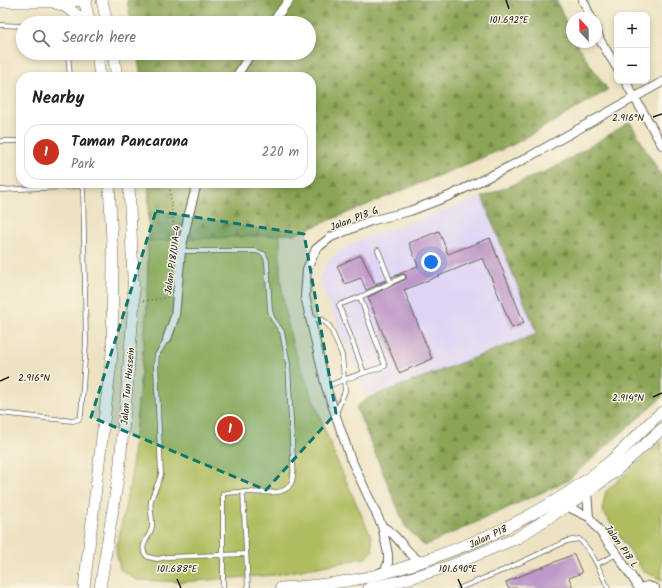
<!DOCTYPE html>
<html lang="en">
<head>
<meta charset="utf-8">
<style>
	:root { --surface:#fff; --page:#f2f2f2; --text:#202124; --muted:#757577; --line:#e0e0e0; --accent:#c8321e }
	body { margin:0; font-family:Kalam,sans-serif; background:var(--page); color:var(--text) }
	.controls { position:absolute; right:12px; top:12px; display:grid; overflow:hidden; border-radius:8px; box-shadow:0 2px 6px #0003 }
	.controls button { width:36px; height:36px; display:grid; place-items:center; padding:0; border:0; border-bottom:1px solid var(--line); background:var(--surface); color:var(--text); font:20px sans-serif }
	.compass { position:absolute; left:566px; top:12px; width:36px; height:36px; border-radius:50%; background:var(--surface); box-shadow:0 2px 6px #0003; rotate:338deg }
	.you { position:absolute; left:431px; top:262px; width:14px; height:14px; margin:-10px; border:3px solid #fff; border-radius:50%; background:#1a73e8; box-shadow:0 0 0 6px #1a73e833 }
	.badge { display:grid; place-items:center; width:26px; height:26px; border-radius:50%; background:var(--accent); color:#fff; font-size:13px; font-weight:700 }
	.pin { position:absolute; translate:-50% -50%; border:2px solid #fff; box-shadow:0 1px 4px #0006 }
	.list { margin:0; padding:0; list-style:none }
	h2 { display:flex; justify-content:space-between; align-items:center; height:52px; margin:0; padding:0 16px; font-size:17px }
	h2 small { font-size:13px; font-weight:400; color:var(--muted) }
	.list li { display:grid; grid-template-columns:26px 1fr auto; gap:12px; align-items:center; box-sizing:border-box; height:56px; margin:0 8px 8px; padding:0 8px; border:1px solid var(--line); border-radius:16px }
	.list b { display:block; font-size:15px; white-space:nowrap }
	.list p { margin:0; font-size:13px; white-space:nowrap; color:var(--muted) }
	.list em { font-size:13px; font-style:normal; color:var(--muted) }
	.icon { flex:none; width:22px; height:22px; fill:none; stroke:currentColor; stroke-width:2; stroke-linecap:round; stroke-linejoin:round }
	.map { position:relative; flex:none; width:662px; height:588px; overflow:hidden }
	.search { position:absolute; background:var(--surface); box-shadow:0 2px 6px #0003; left:16px; top:16px; width:300px; height:44px; display:flex; align-items:center; gap:10px; box-sizing:border-box; padding:0 14px; border-radius:22px; color:var(--muted); font-size:15px }
	.panel { position:absolute; background:var(--surface); box-shadow:0 2px 6px #0003; left:16px; top:72px; width:300px; height:116px; border-radius:16px }
	.map>svg:first-child { display:block }
	.built { fill:#ded5f5 }
	.green { fill:#afbc5e; stroke:#666c3d }
	.forest { fill:url(#forest-firs); stroke:#546038 }
	.building { fill:#be98c8 }
	.lines { fill:none; stroke-linecap:round; stroke-linejoin:round }
	.lane-casing { stroke:#656256; stroke-width:5.5 }
	.street-casing { stroke:#656256; stroke-width:10 }
	.secondary-casing { stroke:#656256; stroke-width:12 }
	.path { stroke:#656256; stroke-width:1.5; stroke-dasharray:1 3; stroke-linecap:butt }
	.lane { stroke:#fff; stroke-width:4 }
	.street { stroke:#fff; stroke-width:8 }
	.secondary { stroke:#fff; stroke-width:11 }
	.marked { fill:#0f766e; fill-opacity:0.2; stroke:#0f766e; stroke-width:3; stroke-dasharray:8 5; stroke-linejoin:round }
	.ticks { fill:none; stroke:#1c1c1c; stroke-width:1.5 }
	.labels { text-anchor:middle; stroke-width:3; stroke-linejoin:round; paint-order:stroke }
	.street-label { font-size:10px; fill:#1c1c1c; stroke:#fcf5e5 }
	.ticks-label { font-size:10px; text-anchor:middle; fill:#1c1c1c; stroke:#fcf5e5; stroke-width:3; stroke-linejoin:round; paint-order:stroke }
</style>
</head>
<body>
<div class="map">
<svg width="662" height="588" viewBox="0 0 662 588">
	<defs>
		<pattern id="forest-firs" width="22" height="20" patternUnits="userSpaceOnUse"><rect width="22" height="20" fill="#8ba455"/><path d="M5 1l3.5 6h-7zM16 11l3.5 6h-7z" fill="#718546"/></pattern>
	</defs>
	<rect width="100%" height="100%" fill="#fcf5e5"/>
	<filter id="ink" filterUnits="userSpaceOnUse"><feTurbulence type="fractalNoise" baseFrequency=".025" numOctaves="2"/><feDisplacementMap in="SourceGraphic" scale="8" xChannelSelector="R" yChannelSelector="G"/><feConvolveMatrix kernelMatrix="1 2 1 2 8 2 1 2 1" color-interpolation-filters="sRGB"/></filter>
	<filter id="wash" filterUnits="userSpaceOnUse"><feTurbulence type="fractalNoise" baseFrequency=".012" numOctaves="4" result="noise"/><feDisplacementMap in="SourceGraphic" scale="16" xChannelSelector="R" yChannelSelector="G"/><feGaussianBlur stdDeviation="0.9" result="paint"/><feColorMatrix in="noise" values="0 0 0 0 0 0 0 0 0 0 0 0 0 0 0 0 0 1.4 0 .05"/><feComposite in="paint" operator="in"/></filter>
	<g filter="url(#wash)">
		<rect width="100%" height="100%" fill="#ede3c3"/>
		<path class="built" d="M482,197L538,334L368,398L319,279L327,262L340,251L357,241Z"/>
		<path class="green" d="M280,234V272L284,305L293,346L335,456L371,536L373,551L366,558L274,575L183,582L137,580L120,569L116,551L131,477L147,306L148,241Z
			M662,441V580L643,571L602,510L606,491Z"/>
		<path class="forest" d="M127,0H556L572,35V42H576L586,59L608,90L513,145L296,234L148,241L149,183H311V77H141L137,53H309V23H131Z
			M630,122L662,177V397L567,481L424,546L405,526L356,407L368,398L537,334L482,197L552,169Z"/>
		<g id="blocks">
			<path class="building" d="M439,231L448,254L490,238L524,323L512,328L483,258L404,290L432,359L399,373L368,297L406,279V276L404,274L392,277L418,266L409,243Z
				M361,255L375,284L386,280V281L366,290L361,278L345,284L337,266Z
				M574,554L582,573L569,578L573,588H508L506,582Z"/>
		</g>
	</g>
	<g filter="url(#ink)">
		<use href="#blocks" fill-opacity="0" stroke="#656256" stroke-width="1"/>
		<g class="lines">
			<g class="lane-casing">
				<path id="lane" d="M0,25L23,26
					M68,53L70,77
					M0,141H21
					M0,190L82,186
					M378,250L391,283
					M181,251H256L264,254L267,261L270,311L273,319L282,332L288,364L293,460C293,468 295,478 290,485C282,500 239,487 223,494V588
					M360,297L403,277
					M310,319L323,320L330,327L342,355L345,391L336,413
					M167,339L157,355L156,365L161,474C159,484 153,491 151,501C149,509 153,518 152,526C151,537 136,547 148,557L157,559L168,557L246,554
					M326,387C345,378 365,373 385,366L360,297L339,305L364,373
					M0,413L73,421L79,419L81,415L86,343L83,183
					M243,492L248,588
					M597,564L617,554
					M460,588L504,570L567,541L579,539C593,552 600,571 608,588"/>
			</g>
			<g class="street-casing">
				<path id="street" d="M583,0L591,18
					M272,23L289,0
					M596,29L600,40L617,68
					M236,77L251,53
					M625,81L662,145
					M167,339L175,316L181,251L188,218L197,183
					M587,493L589,517
					M566,506L589,517L617,554L639,588
					M382,526C398,534 405,553 421,562
					M379,573L385,570L388,563V554L382,526L350,457L326,387L305,296L307,269L316,249L331,237L370,221L410,211L449,196L525,159L662,82
					M640,588L648,586L655,588"/>
			</g>
			<g class="secondary-casing">
				<path id="secondary" d="M84,0L90,23
					M102,0L107,23
					M0,2H51L87,0
					M55,3C67,6 77,14 83,23
					M97,53L100,77
					M113,53L117,77
					M84,588L112,354L113,260L109,183
					M100,588L119,472L126,400L134,301L129,183
					M281,588C313,586 345,583 377,575C395,571 411,565 429,559C492,537 555,507 607,464C627,448 642,428 662,412
					M369,588L400,581L450,566L517,538L587,493L618,469L662,429"/>
			</g>
			<path class="path" d="M166,183L170,190L175,238
				M143,301L169,297"/>
			<use href="#lane" class="lane"/>
			<use href="#street" class="street"/>
			<use href="#secondary" class="secondary"/>
		</g>
	</g>
	<path class="marked" d="M156,211L304,234L336,413L266,490L91,417Z"/>
	<path class="ticks" d="M506,0L509,9M653,117L662,114M0,381L9,377M653,397L662,393M177,579L181,588M458,579L462,588"/>
	<g class="labels">
		<g class="street-label">
			<text transform="translate(354 218) rotate(-21)" y="4">Jalan P18 G</text>
			<text transform="translate(172 260) rotate(-82)" y="4">Jalan P18/UIA-4</text>
			<text transform="translate(127 386) rotate(-85)" y="4">Jalan Tun Hussein</text>
			<text transform="translate(488 536) rotate(-25)" y="4">Jalan P18</text>
			<text transform="translate(622 546) rotate(55)" y="4">Jalan P18 L</text>
		</g>
	</g>
	<g class="ticks-label">
		<text x="509" y="23">101.692°E</text>
		<text x="628" y="121">2.916°N</text>
		<text x="34" y="381">2.916°N</text>
		<text x="628" y="401">2.914°N</text>
		<text x="177" y="572">101.688°E</text>
		<text x="458" y="572">101.690°E</text>
	</g>
</svg>
<div class="controls">
<button>+</button>
<button>−</button>
</div>
<svg class="compass" viewBox="-18 -18 36 36"><path d="M0-13l5 13h-10z" fill="#e53935"/><path d="M0 13l5-13h-10z" fill="#757577"/></svg>
<div class="you"></div>
<div class="pin badge" style="left:230px;top:429px">1</div>
<div class="search"><svg class="icon" aria-label="search" viewBox="0 0 24 24"><circle cx="10" cy="10" r="6"/><path d="M15 15l6 6"/></svg>Search here</div>
<section class="panel">
<h2>Nearby<small></small></h2>
<ul class="list">
<li><span class="badge">1</span><div><b>Taman Pancarona</b><p>Park</p></div><em>220 m</em></li>
</ul>
</section>
</div>
</body>
</html>
